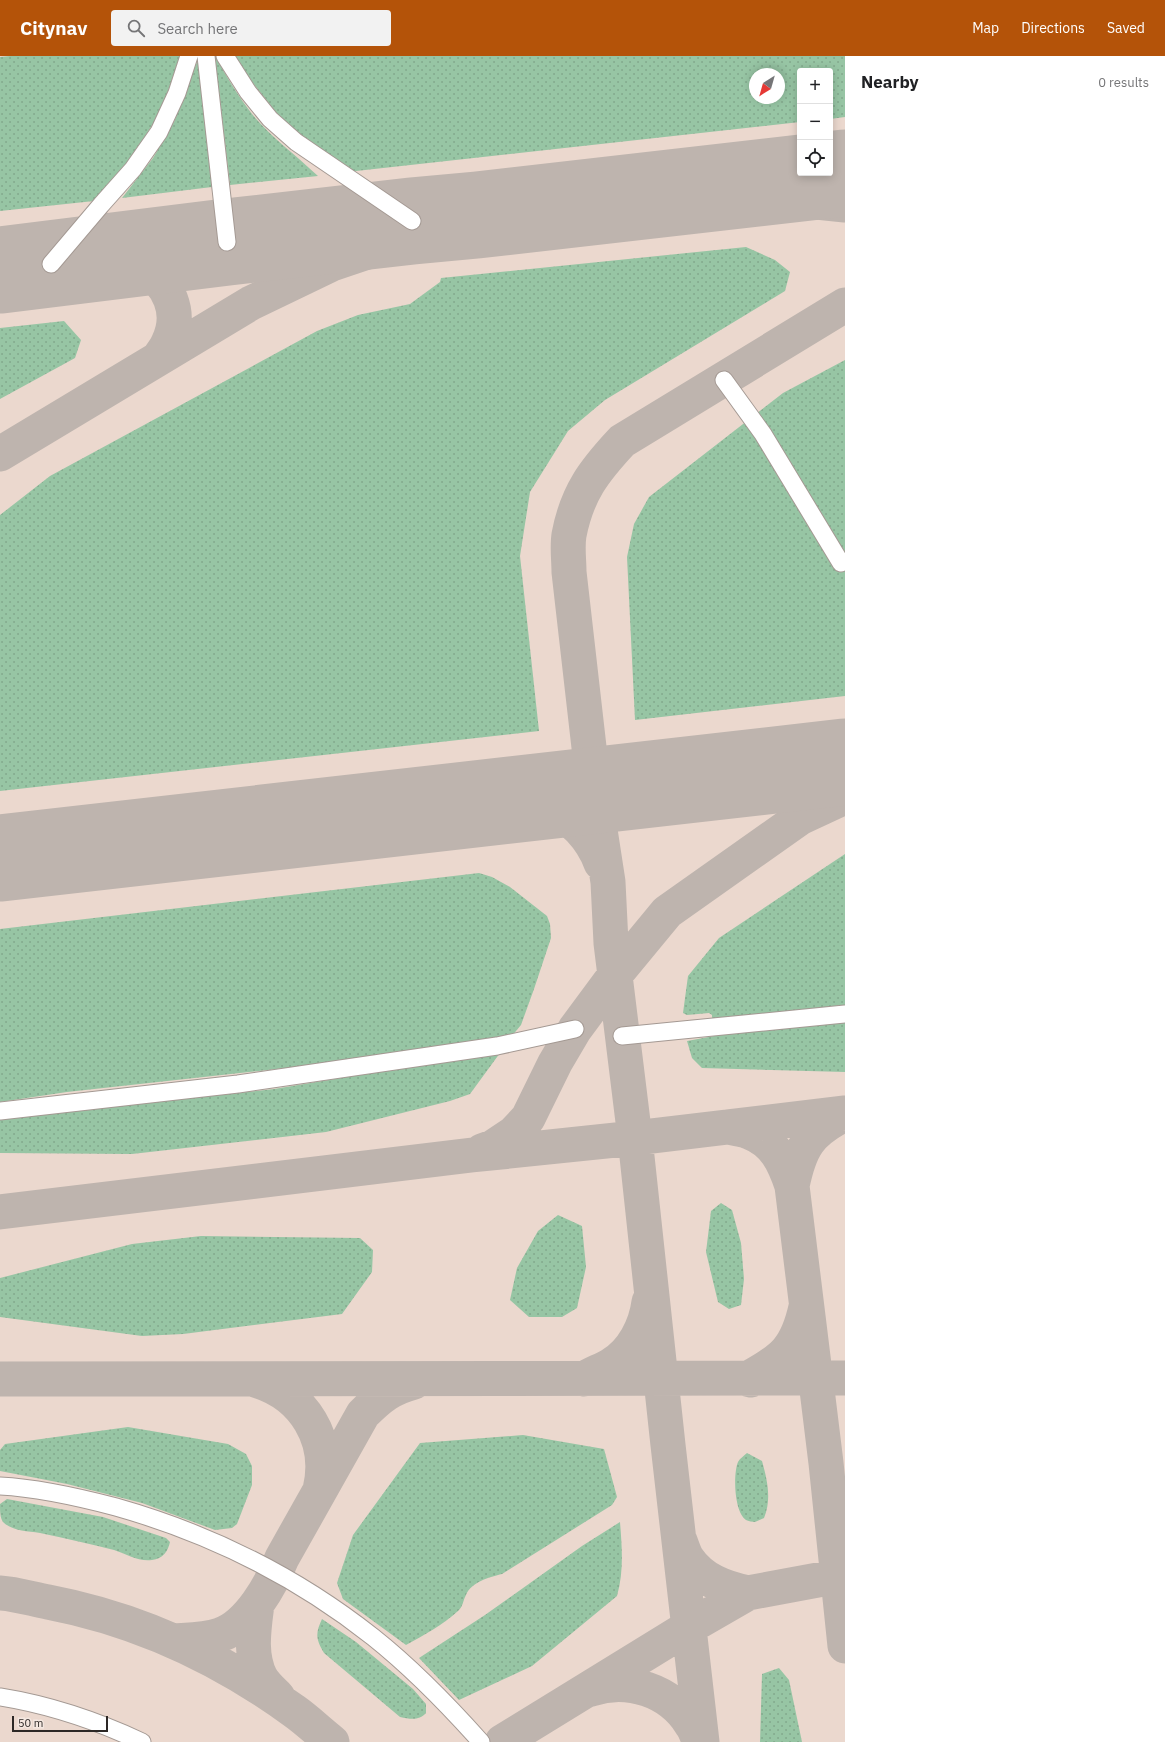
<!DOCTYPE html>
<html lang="en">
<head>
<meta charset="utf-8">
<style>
	:root { --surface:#fff; --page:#f2f2f2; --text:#202124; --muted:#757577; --line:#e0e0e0; --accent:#b45309 }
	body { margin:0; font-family:"IBM Plex Sans",sans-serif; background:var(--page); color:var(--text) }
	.controls { position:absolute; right:12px; top:12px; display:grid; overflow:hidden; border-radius:4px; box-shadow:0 2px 10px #0003 }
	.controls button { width:36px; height:36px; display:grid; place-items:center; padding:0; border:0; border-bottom:1px solid var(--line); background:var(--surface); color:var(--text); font:20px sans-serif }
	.compass { position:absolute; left:749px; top:12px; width:36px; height:36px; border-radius:50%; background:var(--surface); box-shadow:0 2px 10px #0003; rotate:217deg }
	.scale { position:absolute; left:12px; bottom:10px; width:96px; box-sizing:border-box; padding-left:4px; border:2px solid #2d2826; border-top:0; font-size:11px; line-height:14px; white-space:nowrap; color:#2d2826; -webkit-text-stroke:3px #f4e7e0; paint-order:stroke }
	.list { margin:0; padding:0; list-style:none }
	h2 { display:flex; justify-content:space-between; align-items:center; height:52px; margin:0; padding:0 16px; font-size:17px }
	h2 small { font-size:13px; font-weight:400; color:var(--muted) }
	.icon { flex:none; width:22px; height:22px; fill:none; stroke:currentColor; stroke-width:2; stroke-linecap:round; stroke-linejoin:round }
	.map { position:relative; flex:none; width:845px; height:1686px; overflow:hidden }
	header { display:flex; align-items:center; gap:24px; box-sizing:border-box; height:56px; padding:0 20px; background:var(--accent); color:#fff }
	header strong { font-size:19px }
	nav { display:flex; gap:22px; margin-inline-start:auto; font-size:14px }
	.search { width:280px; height:36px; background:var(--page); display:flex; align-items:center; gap:10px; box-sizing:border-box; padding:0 14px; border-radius:4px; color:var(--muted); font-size:15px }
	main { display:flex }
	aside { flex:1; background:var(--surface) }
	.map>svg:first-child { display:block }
	.built { fill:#ebd8ce; fill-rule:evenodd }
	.grass { fill:url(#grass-dots); fill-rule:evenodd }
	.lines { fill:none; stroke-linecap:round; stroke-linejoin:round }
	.taxiway { stroke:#beb4ae; stroke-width:35 }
	.runway { stroke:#beb4ae; stroke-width:87 }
	.minor-casing { stroke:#a49993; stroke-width:19 }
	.minor { stroke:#fff; stroke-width:17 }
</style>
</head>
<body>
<header>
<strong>Citynav</strong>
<div class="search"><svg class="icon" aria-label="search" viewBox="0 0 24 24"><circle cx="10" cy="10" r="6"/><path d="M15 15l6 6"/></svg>Search here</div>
<nav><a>Map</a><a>Directions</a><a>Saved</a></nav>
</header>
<main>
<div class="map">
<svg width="845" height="1686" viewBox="0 0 845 1686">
	<defs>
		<pattern id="grass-dots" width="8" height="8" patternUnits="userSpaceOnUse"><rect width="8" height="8" fill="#97c5a4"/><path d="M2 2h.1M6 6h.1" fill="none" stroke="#82a98d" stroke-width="1.8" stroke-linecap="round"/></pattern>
	</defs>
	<rect width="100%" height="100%" fill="#f4e7e0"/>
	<path class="built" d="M0,0H845V1686H0ZM800,15H830V117H800ZM755,18H779V42H755Z"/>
	<path class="grass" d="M10,0H180L161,55L127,109L94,145L0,155V1Z
		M235,0H845V61L830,63V15H800V66L347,116L283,65L241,12ZM755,18H779V42H755Z
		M215,2L217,3C227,22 239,41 252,58C271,81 296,99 318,120L230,129Z
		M197,6L199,8L212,131L122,142L153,102L174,66Z
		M746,191L775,204L790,216L785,235L605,344L568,375L530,436L520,500L539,675L0,735V459L50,420L317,275L358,259L410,248L440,226L441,222Z
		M64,265L81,284L75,302L0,343V272Z
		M845,304V640L635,664L627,501L634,468L649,441L783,337Z
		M845,798V949L712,963V959L709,957L687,959L683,957L688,920L719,882Z
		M479,817L492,821L510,831L547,860L550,868L551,882L534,933L521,969L511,981H499L463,988L295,1011L67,1036L0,1046V873Z
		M845,966V1016L702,1012L692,1002L687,985L714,980L715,977Z
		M497,996L500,997L470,1038L450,1045L326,1076L132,1098L0,1097V1063L274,1033Z
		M721,1147L732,1154L741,1187L744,1223L741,1249L729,1253L718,1246L706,1196L711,1155Z
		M558,1159L582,1170L586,1211L577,1252L562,1261H529L510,1244L517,1212L538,1175Z
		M201,1180L360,1182L373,1194L372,1216L342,1258L183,1278L142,1280L0,1261V1222L132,1188Z
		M128,1371L228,1388L246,1398L252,1410V1429L237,1468L232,1472L215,1474L142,1447L67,1428L0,1415V1394L5,1388Z
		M523,1379L604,1393L617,1441L612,1449L502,1518C490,1521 471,1526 466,1539C463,1544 463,1551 458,1555C443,1569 424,1579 406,1589L343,1543L337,1527L353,1479L420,1387Z
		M747,1397L762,1405C767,1423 772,1443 764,1462L755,1466C753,1466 748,1465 746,1464C734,1456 733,1418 738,1406C740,1402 744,1400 747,1397Z
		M7,1443L103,1461L166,1482L170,1486C168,1495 163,1503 152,1504C139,1506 126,1498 114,1494C90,1488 65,1482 40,1477C27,1475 12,1475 3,1466C0,1462 0,1454 0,1448Z
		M620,1466C622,1492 624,1515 617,1540L532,1610L459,1644L419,1602L485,1559L582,1490Z
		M322,1563L356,1586L413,1633L426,1648V1657C419,1665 410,1663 400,1661L324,1597C316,1583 315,1578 322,1563Z
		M779,1612L789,1624L802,1686H760L762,1618Z"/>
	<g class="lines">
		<path class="taxiway" d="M754,125L821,117
			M701,134L845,149
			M112,200C122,204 132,207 141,211C169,226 183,257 168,287C166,292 162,297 158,303
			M0,210L113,198
			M0,398L251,247L332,208L477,159
			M594,735L790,731L845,733
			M516,744C526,746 537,747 547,751C572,760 592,783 601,807
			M728,1071C735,1073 743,1073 749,1076C775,1086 784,1106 792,1130L826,1407L845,1590
			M482,1095L493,1091L514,1077L528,1062L555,1007L575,973L615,919L667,856L800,762L845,741
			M792,1130C800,1091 809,1076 845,1058
			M0,1156L472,1099L635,1082L845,1057
			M0,1323L845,1322
			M584,1323C591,1318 603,1314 611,1309C633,1296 646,1270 649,1246
			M255,1324C304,1338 332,1384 320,1434
			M751,1324L747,1323C784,1303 797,1292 806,1251
			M680,1485C682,1490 684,1497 687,1502C702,1524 724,1532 748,1537
			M0,1537C16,1538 32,1543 48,1546C137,1563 221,1602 294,1655C307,1664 319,1676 332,1686
			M257,1548C254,1572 249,1599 261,1622C265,1629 272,1635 278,1641
			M174,1585C189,1584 206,1584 220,1579C249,1569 271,1529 282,1502L363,1358C380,1341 391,1332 414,1326
			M591,1633C628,1621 670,1634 691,1668C695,1673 697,1680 699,1685
			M502,1686L689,1571L748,1537L845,1519
			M702,1686L668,1389L635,1082L611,887L608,826L594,735L569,516C569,504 567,491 569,479C577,437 594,415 622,385L845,249"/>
		<path class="runway" d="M0,214L227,186L412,165L477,159L845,117
			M0,802L845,706"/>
		<g class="minor-casing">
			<path id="minor" d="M206,0L227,186
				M225,0L248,36L270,63L296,86L412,165
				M51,208L101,149L133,113L159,76L177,37L189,0
				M724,324L763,378L841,507
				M622,980L845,958
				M0,1055L238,1028L497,990L575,973
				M0,1430C39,1432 78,1441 116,1451C208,1477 297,1521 373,1581C412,1612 448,1649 481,1686
				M0,1641C50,1649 97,1665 142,1686"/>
		</g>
		<use href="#minor" class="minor"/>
	</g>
</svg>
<div class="controls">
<button>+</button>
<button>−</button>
<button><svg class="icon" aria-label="locate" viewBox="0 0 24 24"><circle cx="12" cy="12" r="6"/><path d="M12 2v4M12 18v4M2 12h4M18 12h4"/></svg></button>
</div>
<svg class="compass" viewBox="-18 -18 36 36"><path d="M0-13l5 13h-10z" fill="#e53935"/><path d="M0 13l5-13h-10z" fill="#757577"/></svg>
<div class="scale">50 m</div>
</div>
<aside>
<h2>Nearby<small>0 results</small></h2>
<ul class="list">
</ul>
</aside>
</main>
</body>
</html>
